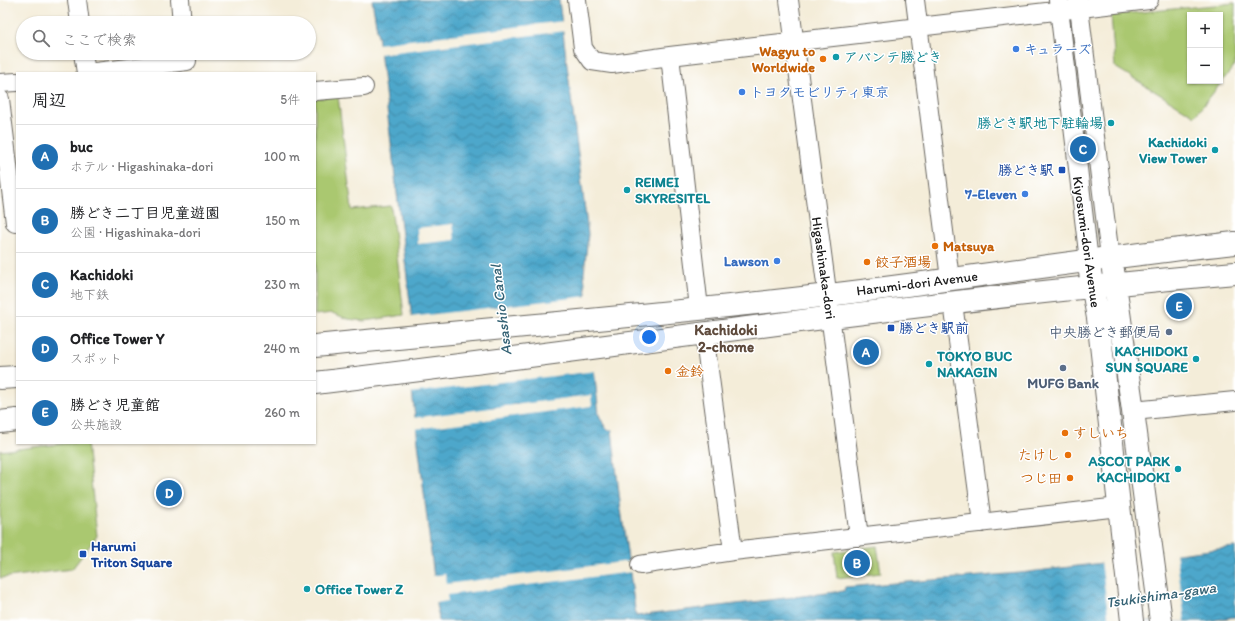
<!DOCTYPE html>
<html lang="ja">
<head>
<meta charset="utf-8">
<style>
	:root { --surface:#fff; --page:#f2f2f2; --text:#202124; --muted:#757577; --line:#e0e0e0; --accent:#1f6fb2 }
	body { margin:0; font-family:Itim,"Klee One",sans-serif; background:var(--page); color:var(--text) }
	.controls { position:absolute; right:12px; top:12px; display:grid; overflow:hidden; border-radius:0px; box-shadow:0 1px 3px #0004 }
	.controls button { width:36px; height:36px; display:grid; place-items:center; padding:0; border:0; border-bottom:1px solid var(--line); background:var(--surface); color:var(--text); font:20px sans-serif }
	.you { position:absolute; left:649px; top:337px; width:14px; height:14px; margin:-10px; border:3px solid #fff; border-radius:50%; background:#1a73e8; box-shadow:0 0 0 6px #1a73e833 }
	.badge { display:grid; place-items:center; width:26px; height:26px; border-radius:50%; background:var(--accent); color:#fff; font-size:13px; font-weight:700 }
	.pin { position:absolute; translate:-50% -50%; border:2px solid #fff; box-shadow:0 1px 4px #0006 }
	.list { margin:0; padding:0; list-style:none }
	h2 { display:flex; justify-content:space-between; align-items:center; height:52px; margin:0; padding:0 16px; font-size:17px }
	h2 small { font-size:13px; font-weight:400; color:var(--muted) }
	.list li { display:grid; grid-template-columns:26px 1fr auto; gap:12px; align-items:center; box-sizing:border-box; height:64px; padding:0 16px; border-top:1px solid var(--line) }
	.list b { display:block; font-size:15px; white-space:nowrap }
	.list p { margin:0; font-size:13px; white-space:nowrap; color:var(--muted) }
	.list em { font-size:13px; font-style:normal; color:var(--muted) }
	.icon { flex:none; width:22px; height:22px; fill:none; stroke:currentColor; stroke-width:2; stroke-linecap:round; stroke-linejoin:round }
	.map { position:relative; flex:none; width:1235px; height:621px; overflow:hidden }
	.search { position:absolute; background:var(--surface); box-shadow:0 1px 3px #0004; left:16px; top:16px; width:300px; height:44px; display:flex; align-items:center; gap:10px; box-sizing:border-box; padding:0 14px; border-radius:22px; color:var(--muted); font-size:15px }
	.panel { position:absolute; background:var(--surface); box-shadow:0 1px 3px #0004; left:16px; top:72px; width:300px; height:372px; border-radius:0px }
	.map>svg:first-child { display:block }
	.park { fill:#aac86f; stroke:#637246; fill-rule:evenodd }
	.water { fill:url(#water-waves); stroke:#346274 }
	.pier { fill:#f4edd9 }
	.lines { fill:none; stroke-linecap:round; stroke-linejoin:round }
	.minor-casing { stroke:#68655e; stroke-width:20 }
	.major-casing { stroke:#68655e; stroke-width:24 }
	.minor { stroke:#fff; stroke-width:18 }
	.major { stroke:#fff; stroke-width:22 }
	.shop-dot { fill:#3f7fe0; stroke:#fff; stroke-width:1.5 }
	.culture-dot { fill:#0f9aa8; stroke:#fff; stroke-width:1.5 }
	.food-dot { fill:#e8710a; stroke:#fff; stroke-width:1.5 }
	.transit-dot { fill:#1a4fb4; stroke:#fff; stroke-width:1.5 }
	.service-dot { fill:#5c6f8a; stroke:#fff; stroke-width:1.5 }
	.labels { text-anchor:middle; stroke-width:3; stroke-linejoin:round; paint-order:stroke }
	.shop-label { font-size:14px; font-weight:bold; fill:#366cbe; stroke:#fff; text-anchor:start }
	.food-label { font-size:14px; font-weight:bold; fill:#c56008; stroke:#fff; text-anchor:start }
	.culture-label { font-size:14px; font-weight:bold; fill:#0d838f; stroke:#fff; text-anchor:start }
	.transit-label { font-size:14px; font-weight:bold; fill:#164399; stroke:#fff; text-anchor:start }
	.street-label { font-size:14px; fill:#1c1c1c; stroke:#fff }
	.service-label { font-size:14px; font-weight:bold; fill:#4e5e75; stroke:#fff; text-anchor:end }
	.water-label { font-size:15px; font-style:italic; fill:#346274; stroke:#fff }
	.neighbourhood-label { font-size:15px; font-weight:bold; fill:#5e4a3c; stroke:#fff }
</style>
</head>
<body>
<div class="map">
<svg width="1235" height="621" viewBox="0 0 1235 621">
	<defs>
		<pattern id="water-waves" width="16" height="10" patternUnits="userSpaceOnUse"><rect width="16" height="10" fill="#4da7cb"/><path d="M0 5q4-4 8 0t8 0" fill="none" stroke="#3f87a4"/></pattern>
	</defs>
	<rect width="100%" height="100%" fill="#fff"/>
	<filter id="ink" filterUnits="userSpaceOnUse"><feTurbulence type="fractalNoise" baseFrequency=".025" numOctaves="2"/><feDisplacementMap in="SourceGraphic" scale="8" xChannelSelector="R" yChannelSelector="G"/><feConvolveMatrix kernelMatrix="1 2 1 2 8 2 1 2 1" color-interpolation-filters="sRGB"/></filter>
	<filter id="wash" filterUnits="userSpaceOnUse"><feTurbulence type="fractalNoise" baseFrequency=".012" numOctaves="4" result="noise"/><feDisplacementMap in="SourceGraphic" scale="16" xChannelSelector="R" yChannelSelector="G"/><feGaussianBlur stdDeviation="0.9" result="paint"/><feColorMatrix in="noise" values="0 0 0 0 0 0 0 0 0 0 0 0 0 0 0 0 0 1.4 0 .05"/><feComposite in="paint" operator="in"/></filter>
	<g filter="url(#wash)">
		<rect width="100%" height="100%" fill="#f4edd9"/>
		<path class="park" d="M1235,3V65L1195,116L1115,67L1111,15ZM1190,15H1220V81H1190Z
			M338,96L352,210L391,206L404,315L364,321L348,319L332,313L315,315V99Z
			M69,443H87L97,536L72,569L0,578V451Z
			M877,546L881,573L837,578L834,552Z"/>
		<path class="water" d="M372,0H559L588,234L584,274L599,415L605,427L608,430H612L620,502L636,616L844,591L845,587L1020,573L1235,547V617L1208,621H439L412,391L420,390L416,353L379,42Z"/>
		<path class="pier" d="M564,21L565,31L379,54L378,44Z
			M453,224L455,240L418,244L417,228Z
			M588,296L596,371L410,393L411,389H418L410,317Z
			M591,395L592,406L415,429L413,418Z
			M1176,552L1185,621H1109L1101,561Z
			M630,561L632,572L447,595L448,601L435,603L432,576L445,574L446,584Z"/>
	</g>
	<g filter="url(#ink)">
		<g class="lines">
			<g class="minor-casing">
				<path id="minor" d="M77,0L80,23
					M180,0L182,23
					M577,0L583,48L592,61L612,64L670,56L1149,0
					M789,0L859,537
					M915,0L950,279
					M1058,0L1089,261
					M1078,0L1110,257
					M83,53L86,73
					M670,56L699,308
					M87,73L187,61
					M0,83L17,82
					M315,91L364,87
					M0,99L15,223
					M953,303L982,523
					M704,333L733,551
					M1133,411L1235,401
					M640,565L733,551L1119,507"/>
			</g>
			<g class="major-casing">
				<path id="major" d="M1113,270L1133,411L1161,621
					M1090,272L1098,318L1132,621
					M315,346C486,329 658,315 829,295C964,279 1099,257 1235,243
					M0,378L17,377
					M315,383C622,346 927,300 1235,273
					M0,422L17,420"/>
			</g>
			<use href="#minor" class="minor"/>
			<use href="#major" class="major"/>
		</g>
	</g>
	<g class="shop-dot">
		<circle cx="1016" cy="49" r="4"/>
		<circle cx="742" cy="92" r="4"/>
		<circle cx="1025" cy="194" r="4"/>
		<circle cx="777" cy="261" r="4"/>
	</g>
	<g class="culture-dot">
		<circle cx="836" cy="57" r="4"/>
		<circle cx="1111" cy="123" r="4"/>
		<circle cx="1215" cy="150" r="4"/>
		<circle cx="627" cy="190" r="4"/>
		<circle cx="1196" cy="359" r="4"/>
		<circle cx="929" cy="364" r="4"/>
		<circle cx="1178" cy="469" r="4"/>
		<circle cx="307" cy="589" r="4"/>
	</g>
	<g class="food-dot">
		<circle cx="823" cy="59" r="4"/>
		<circle cx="935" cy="246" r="4"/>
		<circle cx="867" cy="262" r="4"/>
		<circle cx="668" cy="371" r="4"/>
		<circle cx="1065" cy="433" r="4"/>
		<circle cx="1068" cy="455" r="4"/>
		<circle cx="1070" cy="478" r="4"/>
	</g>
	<g class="transit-dot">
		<rect x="1058" y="166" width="8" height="8" rx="2"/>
		<rect x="887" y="324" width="8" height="8" rx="2"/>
		<rect x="79" y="550" width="8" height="8" rx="2"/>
	</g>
	<g class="service-dot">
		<circle cx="1169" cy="332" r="4"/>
		<circle cx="1063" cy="368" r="4"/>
	</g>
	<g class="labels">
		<g class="shop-label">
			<text x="1024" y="54">キュラーズ</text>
			<text x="750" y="97">トヨタモビリティ東京</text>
			<text x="1017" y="199" text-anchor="end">7-Eleven</text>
			<text x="769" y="266" text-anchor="end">Lawson</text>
		</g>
		<g class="food-label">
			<text x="815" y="56" text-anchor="end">Wagyu to<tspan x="815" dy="16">Worldwide</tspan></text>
			<text x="943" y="251">Matsuya</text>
			<text x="875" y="267">餃子酒場</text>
			<text x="676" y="376">金鈴</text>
			<text x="1073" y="438">すしいち</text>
			<text x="1060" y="460" text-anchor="end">たけし</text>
			<text x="1062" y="483" text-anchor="end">つじ田</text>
		</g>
		<g class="culture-label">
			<text x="844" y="62">アバンテ勝どき</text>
			<text x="1103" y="128" text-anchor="end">勝どき駅地下駐輪場</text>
			<text x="1207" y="147" text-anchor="end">Kachidoki<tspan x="1207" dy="16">View Tower</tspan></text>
			<text x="635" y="187">REIMEI<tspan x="635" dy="16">SKYRESITEL</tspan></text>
			<text x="1188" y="356" text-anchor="end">KACHIDOKI<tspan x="1188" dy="16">SUN SQUARE</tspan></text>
			<text x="937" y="361">TOKYO BUC<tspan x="937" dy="16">NAKAGIN</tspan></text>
			<text x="1170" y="466" text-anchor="end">ASCOT PARK<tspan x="1170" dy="16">KACHIDOKI</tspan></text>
			<text x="315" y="594">Office Tower Z</text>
		</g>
		<g class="transit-label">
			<text x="1054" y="175" text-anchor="end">勝どき駅</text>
			<text x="899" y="333">勝どき駅前</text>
			<text x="91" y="551">Harumi<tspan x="91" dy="16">Triton Square</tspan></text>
		</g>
		<g class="street-label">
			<text transform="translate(1087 242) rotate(82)" y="5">Kiyosumi-dori Avenue</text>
			<text transform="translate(824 268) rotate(82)" y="5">Higashinaka-dori</text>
			<text transform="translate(917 283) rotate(-7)" y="5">Harumi-dori Avenue</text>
		</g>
		<g class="service-label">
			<text x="1161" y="337">中央勝どき郵便局</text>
			<text x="1063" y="388" text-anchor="middle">MUFG Bank</text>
		</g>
		<g class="water-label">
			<text transform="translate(501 310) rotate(-97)" y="5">Asashio Canal</text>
			<text transform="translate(1161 595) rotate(-8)" y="5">Tsukishima-gawa</text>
		</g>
		<g class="neighbourhood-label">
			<text x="726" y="335">Kachidoki<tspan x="726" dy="17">2-chome</tspan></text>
		</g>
	</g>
</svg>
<div class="controls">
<button>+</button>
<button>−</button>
</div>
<div class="you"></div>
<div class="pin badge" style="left:866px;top:352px">A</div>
<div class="pin badge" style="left:857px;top:563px">B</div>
<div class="pin badge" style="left:1083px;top:149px">C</div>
<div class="pin badge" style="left:169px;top:493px">D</div>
<div class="pin badge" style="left:1179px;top:306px">E</div>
<div class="search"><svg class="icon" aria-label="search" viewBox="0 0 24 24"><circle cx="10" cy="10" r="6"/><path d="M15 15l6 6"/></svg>ここで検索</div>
<section class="panel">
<h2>周辺<small>5件</small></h2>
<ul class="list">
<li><span class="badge">A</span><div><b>buc</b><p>ホテル · Higashinaka-dori</p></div><em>100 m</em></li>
<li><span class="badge">B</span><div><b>勝どき二丁目児童遊園</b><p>公園 · Higashinaka-dori</p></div><em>150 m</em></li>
<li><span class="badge">C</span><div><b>Kachidoki</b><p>地下鉄</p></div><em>230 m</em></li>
<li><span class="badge">D</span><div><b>Office Tower Y</b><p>スポット</p></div><em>240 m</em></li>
<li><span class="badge">E</span><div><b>勝どき児童館</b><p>公共施設</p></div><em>260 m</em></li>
</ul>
</section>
</div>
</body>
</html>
